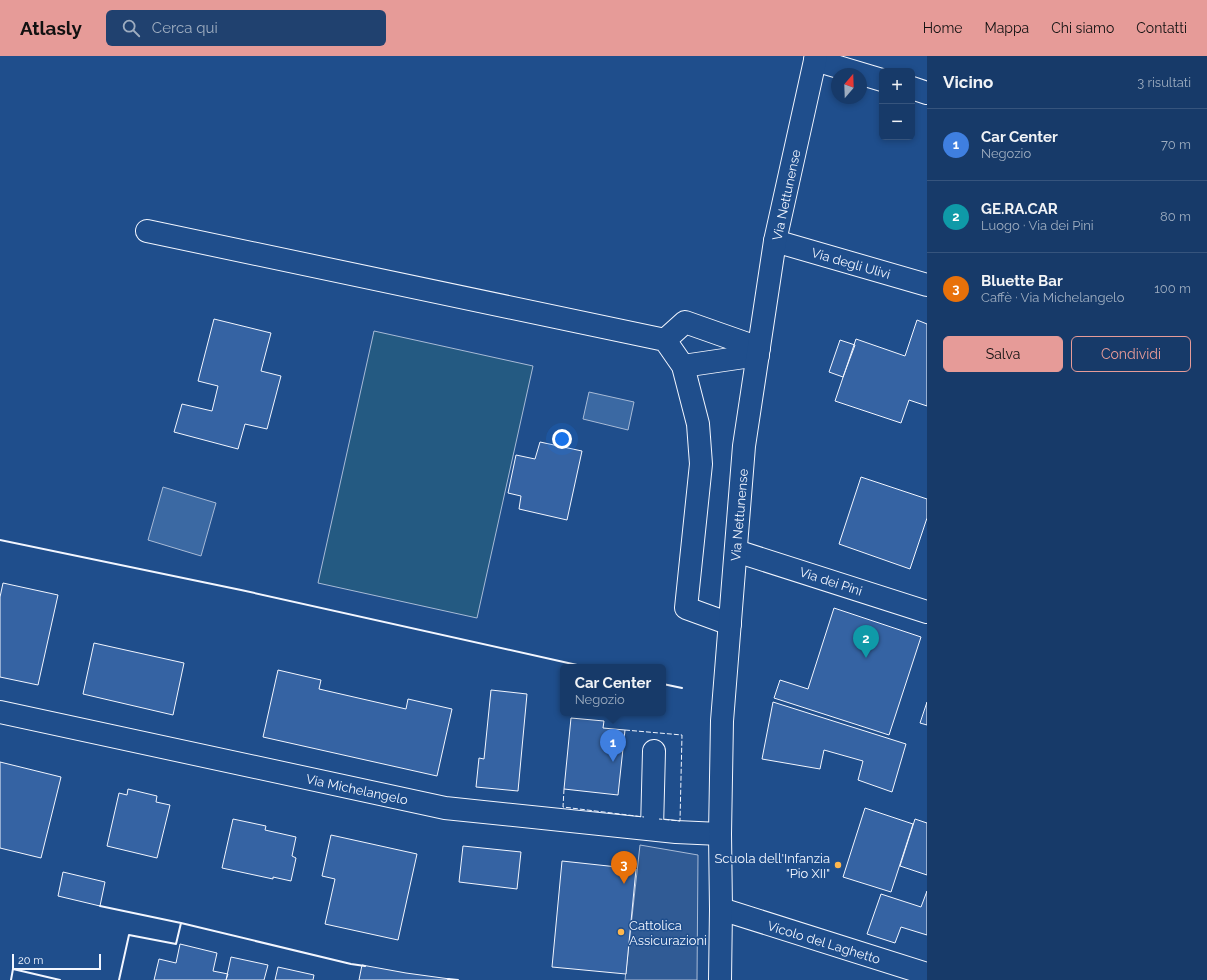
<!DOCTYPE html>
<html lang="it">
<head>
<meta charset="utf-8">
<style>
	:root { --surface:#173a69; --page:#20416f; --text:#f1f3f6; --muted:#9eadc0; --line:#36547d; --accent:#e69b98 }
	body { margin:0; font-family:Raleway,sans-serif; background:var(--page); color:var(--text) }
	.controls { position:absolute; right:12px; top:12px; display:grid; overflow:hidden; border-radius:6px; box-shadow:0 2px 6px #0003 }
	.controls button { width:36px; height:36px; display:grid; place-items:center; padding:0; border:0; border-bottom:1px solid var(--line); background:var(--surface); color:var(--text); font:20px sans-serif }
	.compass { position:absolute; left:831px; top:12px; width:36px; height:36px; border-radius:50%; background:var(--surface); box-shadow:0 2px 6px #0003; rotate:19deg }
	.scale { position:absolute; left:12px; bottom:10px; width:89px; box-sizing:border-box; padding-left:4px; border:2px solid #f2f6ff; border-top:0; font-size:11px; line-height:14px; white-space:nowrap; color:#f2f6ff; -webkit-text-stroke:3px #1f4e8c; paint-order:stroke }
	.you { position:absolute; left:562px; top:383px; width:14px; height:14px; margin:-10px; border:3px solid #fff; border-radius:50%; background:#1a73e8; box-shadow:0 0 0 6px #1a73e833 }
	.badge { display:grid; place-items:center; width:26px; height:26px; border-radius:50%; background:var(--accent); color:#fff; font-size:13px; font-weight:700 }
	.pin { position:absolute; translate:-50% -33px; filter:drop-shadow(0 1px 2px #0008) }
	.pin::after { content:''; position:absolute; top:21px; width:14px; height:12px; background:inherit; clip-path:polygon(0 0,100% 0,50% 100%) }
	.popup { position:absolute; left:560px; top:608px; width:106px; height:52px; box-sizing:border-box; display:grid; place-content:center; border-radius:6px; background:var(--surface); filter:drop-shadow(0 1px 3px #0005); font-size:13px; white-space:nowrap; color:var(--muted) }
	.popup b { font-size:15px; color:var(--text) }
	.popup::after { content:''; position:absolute; left:50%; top:100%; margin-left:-8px; border:8px solid transparent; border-top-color:var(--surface) }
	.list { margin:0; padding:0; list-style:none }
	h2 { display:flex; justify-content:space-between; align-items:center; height:52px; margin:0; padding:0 16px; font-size:17px }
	h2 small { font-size:13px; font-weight:400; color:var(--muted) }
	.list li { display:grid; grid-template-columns:26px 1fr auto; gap:12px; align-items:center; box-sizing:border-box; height:72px; padding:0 16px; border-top:1px solid var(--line) }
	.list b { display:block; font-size:15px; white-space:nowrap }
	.list p { margin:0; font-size:13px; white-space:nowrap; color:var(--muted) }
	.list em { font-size:13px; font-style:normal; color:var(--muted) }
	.actions { display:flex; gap:8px; padding:12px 16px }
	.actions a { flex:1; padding:9px 0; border:1px solid var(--accent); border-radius:6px; text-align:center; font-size:14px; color:var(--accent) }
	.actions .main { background:var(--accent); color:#111 }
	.icon { flex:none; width:22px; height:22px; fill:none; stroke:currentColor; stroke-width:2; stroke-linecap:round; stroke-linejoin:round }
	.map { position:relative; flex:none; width:927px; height:924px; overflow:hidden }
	header { display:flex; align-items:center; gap:24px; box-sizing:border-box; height:56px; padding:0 20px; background:var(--accent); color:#111 }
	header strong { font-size:19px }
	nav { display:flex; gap:22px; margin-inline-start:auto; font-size:14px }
	.search { width:280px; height:36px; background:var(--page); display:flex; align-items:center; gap:10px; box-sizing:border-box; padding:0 14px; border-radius:6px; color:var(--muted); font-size:15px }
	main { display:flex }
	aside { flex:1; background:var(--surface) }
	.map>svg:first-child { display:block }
	.green { fill:#245a82; stroke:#a8bbd7 }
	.parking { fill:#305b95; stroke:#a8bbd7 }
	.water { fill:#3b69a3; stroke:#a8bbd7 }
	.building { fill:#3563a3; stroke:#f2f6ff }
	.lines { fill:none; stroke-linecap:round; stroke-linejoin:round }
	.minor-casing { stroke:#f2f6ff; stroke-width:24 }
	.major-casing { stroke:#f2f6ff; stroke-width:24 }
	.minor { stroke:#1f4e8c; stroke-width:22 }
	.major { stroke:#1f4e8c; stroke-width:22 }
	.fence { stroke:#f2f6ff; stroke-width:1; stroke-dasharray:5 2; stroke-linecap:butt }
	.wall { stroke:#f2f6ff; stroke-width:2 }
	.poi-dot { fill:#ffb74d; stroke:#1f4e8c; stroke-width:1.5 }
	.labels { text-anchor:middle; stroke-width:3; stroke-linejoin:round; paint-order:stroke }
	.street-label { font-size:13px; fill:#f2f6ff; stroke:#1f4e8c }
	.poi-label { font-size:13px; fill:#f2f6ff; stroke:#1f4e8c; text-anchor:end }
</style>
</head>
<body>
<header>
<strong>Atlasly</strong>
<div class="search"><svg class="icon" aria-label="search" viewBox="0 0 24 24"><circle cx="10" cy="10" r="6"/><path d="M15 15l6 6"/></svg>Cerca qui</div>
<nav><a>Home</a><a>Mappa</a><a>Chi siamo</a><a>Contatti</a></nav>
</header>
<main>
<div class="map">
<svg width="927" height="924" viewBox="0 0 927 924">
	<rect width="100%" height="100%" fill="#1f4e8c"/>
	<path class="green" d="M374,275L533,310L477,562L318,527Z"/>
	<path class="parking" d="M640,789L698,799L697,924H625Z"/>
	<path class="water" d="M589,336L634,346L628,374L583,363Z
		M163,431L216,447L201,500L148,484Z"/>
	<path class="building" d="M214,263L271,277L261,315L281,320L267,373L245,368L238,393L174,376L182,348L212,355L218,330L198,325Z
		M917,264L927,268V350L909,344L901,367L835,345L856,283L905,300Z
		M840,284L855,289L843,321L829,316Z
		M540,386L582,395L567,464L519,453L521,440L508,437L516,399L535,403Z
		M861,421L927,443V462L910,513L839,488Z
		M3,527L58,539L38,629L0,621V541Z
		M834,552L921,581L889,679L774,642L780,624L808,633Z
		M94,587L184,607L173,659L83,638Z
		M278,614L321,624L319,633L406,653L408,643L452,653L437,720L263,681Z
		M491,634L527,638L518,735L476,731L479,702L484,703Z
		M773,646L906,688L892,736L858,724L863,705L824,694L820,713L762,703Z
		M927,646V669L920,667Z
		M571,662L604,665L603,672L625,674L618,739L564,733Z
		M0,706L61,721L41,802L0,792Z
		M128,733L157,740L156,746L170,749L157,802L107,790L119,737L127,739Z
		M865,752L913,768L891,836L843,821Z
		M233,763L266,770L265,774L296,781L292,800L296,802L291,825L273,821V823L222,812Z
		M915,763L927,767V819L900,810Z
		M331,779L417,798L398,884L325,868L335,823L322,820Z
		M463,790L521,796L517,833L459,826Z
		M562,805L636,813L626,918L552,911Z
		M63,816L105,826L100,850L58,840Z
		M927,835V879L901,871L895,887L867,878L881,838L921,851Z
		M180,888L217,897L213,915L228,918L226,924H154L159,903L176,907Z
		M231,901L268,909L264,924H226Z
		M362,909L406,917L450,923V924H359Z
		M278,911L314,919L313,924H275Z"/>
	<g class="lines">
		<g class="minor-casing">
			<path id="minor" d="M815,4L882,24
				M912,32L927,37
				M147,175L665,284
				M775,185L927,229
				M758,299L683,310L665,284L685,266L759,292
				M683,310L698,368L701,408L686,552L730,568
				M736,495L927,556
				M0,656L445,752L676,776L720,778
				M652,773L654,695
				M721,853L927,918"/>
		</g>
		<g class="major-casing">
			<path id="major" d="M720,924L721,853L720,778L722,665L744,390L775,185L816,0"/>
		</g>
		<use href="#minor" class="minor"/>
		<use href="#major" class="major"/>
		<path class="fence" d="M625,674L682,679L680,765L659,763
			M564,733L563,751L644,761"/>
		<path class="wall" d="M0,484L241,534L586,611
			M663,628L682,632
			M100,850L181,867L351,908L365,910
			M448,923L458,924
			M11,924L13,913L60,924
			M119,924L129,879L176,888L181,867"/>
	</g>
	<g class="poi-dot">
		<circle cx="838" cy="809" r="4"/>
		<circle cx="621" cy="876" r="4"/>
	</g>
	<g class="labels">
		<g class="street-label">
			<text transform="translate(786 139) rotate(-78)" y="5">Via Nettunense</text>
			<text transform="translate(851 207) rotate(16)" y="5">Via degli Ulivi</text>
			<text transform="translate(739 459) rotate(-85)" y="5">Via Nettunense</text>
			<text transform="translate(831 525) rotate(18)" y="5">Via dei Pini</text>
			<text transform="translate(357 733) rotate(12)" y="5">Via Michelangelo</text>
			<text transform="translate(824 886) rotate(17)" y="5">Vicolo del Laghetto</text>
		</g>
		<g class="poi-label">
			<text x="830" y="807">Scuola dell'Infanzia<tspan x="830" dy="15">"Pio XII"</tspan></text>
			<text x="629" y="874" text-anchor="start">Cattolica<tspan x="629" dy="15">Assicurazioni</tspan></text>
		</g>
	</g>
</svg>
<div class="controls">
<button>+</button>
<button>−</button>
</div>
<svg class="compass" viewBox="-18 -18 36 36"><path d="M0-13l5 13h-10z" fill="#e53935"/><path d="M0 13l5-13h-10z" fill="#9eadc0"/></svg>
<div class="scale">20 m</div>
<div class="you"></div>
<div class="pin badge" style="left:613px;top:706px;background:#3f7fe0">1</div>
<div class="popup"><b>Car Center</b>Negozio</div>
<div class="pin badge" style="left:866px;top:602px;background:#0f9aa8">2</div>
<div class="pin badge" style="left:624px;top:828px;background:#e8710a">3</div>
</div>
<aside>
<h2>Vicino<small>3 risultati</small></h2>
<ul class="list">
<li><span class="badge" style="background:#3f7fe0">1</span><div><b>Car Center</b><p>Negozio</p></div><em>70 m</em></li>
<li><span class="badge" style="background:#0f9aa8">2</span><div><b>GE.RA.CAR</b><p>Luogo · Via dei Pini</p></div><em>80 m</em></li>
<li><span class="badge" style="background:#e8710a">3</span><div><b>Bluette Bar</b><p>Caffè · Via Michelangelo</p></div><em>100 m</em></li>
</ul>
<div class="actions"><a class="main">Salva</a><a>Condividi</a></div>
</aside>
</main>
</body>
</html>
